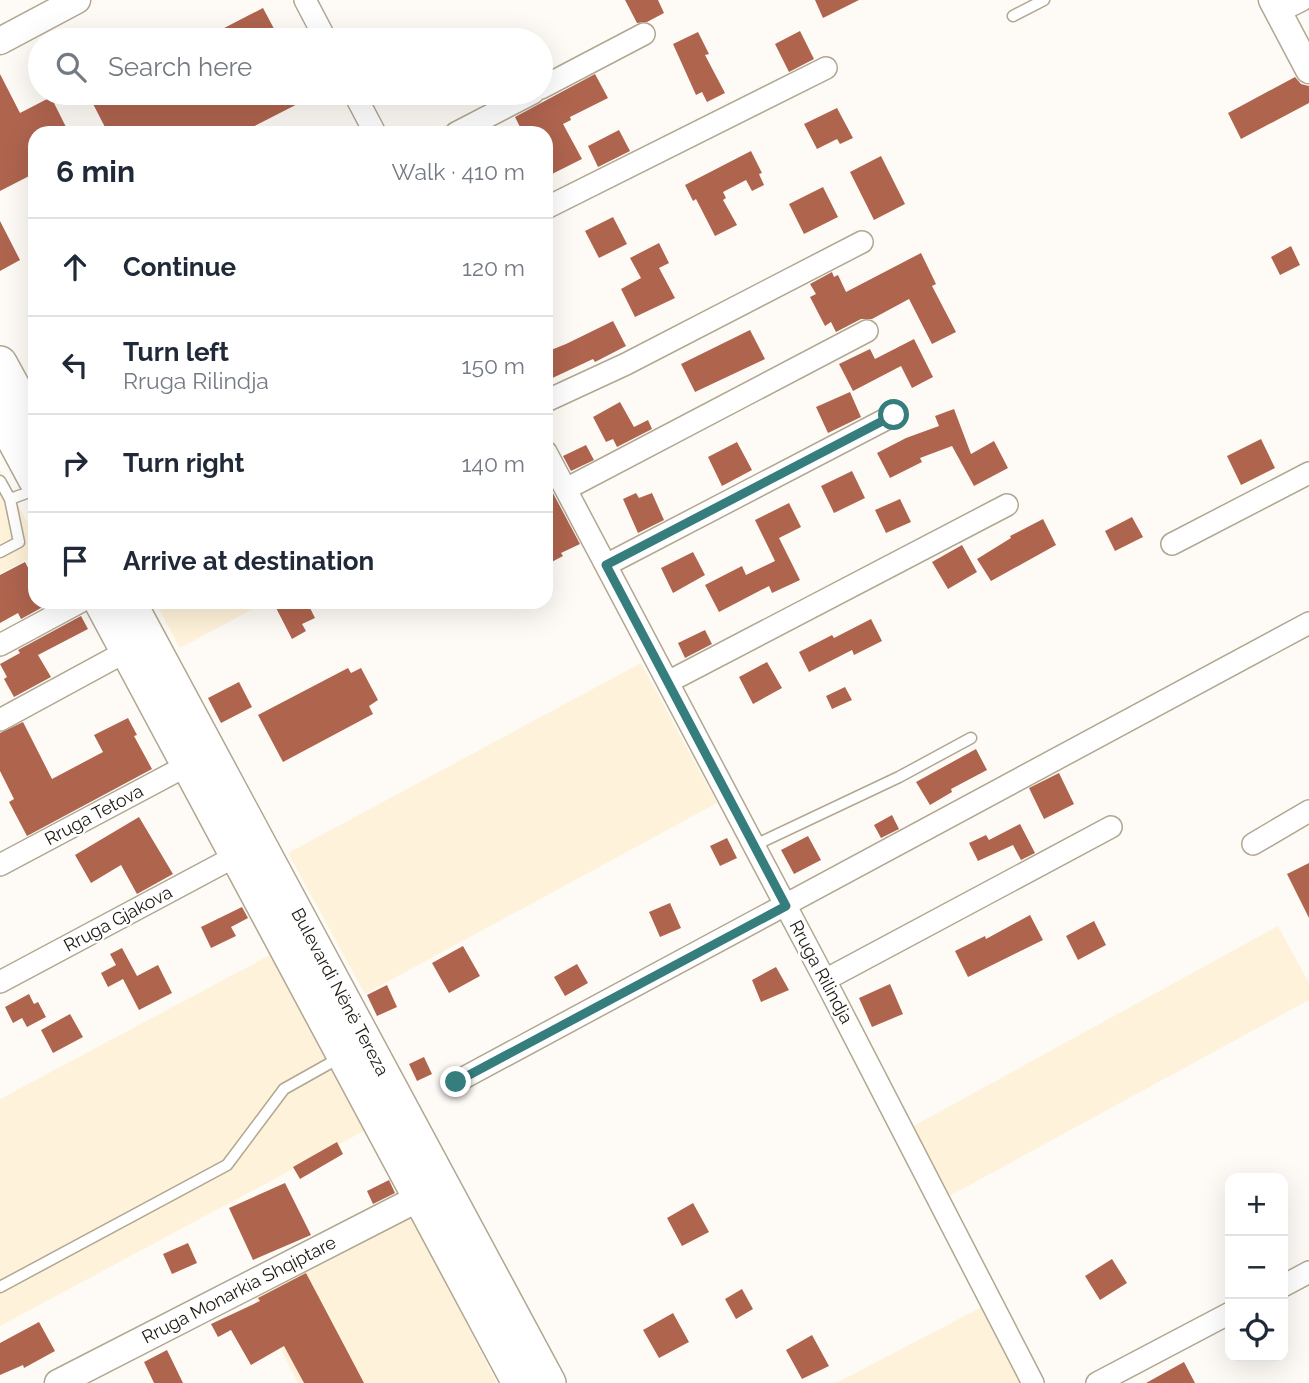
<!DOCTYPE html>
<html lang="en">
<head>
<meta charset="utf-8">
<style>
	:root { --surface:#fff; --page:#f6f6f7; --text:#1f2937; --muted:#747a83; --line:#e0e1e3 }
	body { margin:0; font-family:Raleway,sans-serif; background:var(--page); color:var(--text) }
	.controls { position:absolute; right:21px; bottom:21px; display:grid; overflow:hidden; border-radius:14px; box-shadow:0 7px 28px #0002 }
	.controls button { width:63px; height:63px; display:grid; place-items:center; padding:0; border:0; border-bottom:2px solid var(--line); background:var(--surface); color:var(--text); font:35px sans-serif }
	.stop { position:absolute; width:21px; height:21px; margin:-16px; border:5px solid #367e7e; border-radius:50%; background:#fff }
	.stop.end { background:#367e7e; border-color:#fff; box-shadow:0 2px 7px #0008 }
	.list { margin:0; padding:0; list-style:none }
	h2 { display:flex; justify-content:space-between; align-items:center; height:91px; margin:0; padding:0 28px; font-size:30px }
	h2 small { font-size:23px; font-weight:400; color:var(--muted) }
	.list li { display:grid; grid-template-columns:46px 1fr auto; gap:21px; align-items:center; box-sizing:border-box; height:98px; padding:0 28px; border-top:2px solid var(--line) }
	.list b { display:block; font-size:26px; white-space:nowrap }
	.list p { margin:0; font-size:23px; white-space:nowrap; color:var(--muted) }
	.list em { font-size:23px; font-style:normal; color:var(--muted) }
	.icon { flex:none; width:38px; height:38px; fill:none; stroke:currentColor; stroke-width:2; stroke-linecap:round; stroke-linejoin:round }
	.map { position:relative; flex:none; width:1309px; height:1383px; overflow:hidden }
	.search { position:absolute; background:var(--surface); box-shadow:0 7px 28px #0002; left:28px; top:28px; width:525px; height:77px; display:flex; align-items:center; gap:18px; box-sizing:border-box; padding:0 24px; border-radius:38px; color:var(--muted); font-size:26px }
	.panel { position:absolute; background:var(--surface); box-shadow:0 7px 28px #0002; left:28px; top:126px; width:525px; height:483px; border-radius:21px }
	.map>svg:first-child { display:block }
	.built { fill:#fef2da }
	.building { fill:#af644e }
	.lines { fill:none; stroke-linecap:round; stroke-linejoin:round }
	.service-casing { stroke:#b1a791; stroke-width:13 }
	.minor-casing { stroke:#b1a791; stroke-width:24 }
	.tertiary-casing { stroke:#b1a791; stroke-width:29 }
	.primary-casing { stroke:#b1a791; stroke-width:36 }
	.service { stroke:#fff; stroke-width:10 }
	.minor { stroke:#fff; stroke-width:21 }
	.tertiary { stroke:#fff; stroke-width:26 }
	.primary { stroke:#fff; stroke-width:33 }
	.route { stroke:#367e7e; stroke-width:9 }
	.labels { text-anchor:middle; stroke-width:5; stroke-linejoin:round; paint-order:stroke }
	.street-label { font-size:18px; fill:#1e1a12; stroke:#fff }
</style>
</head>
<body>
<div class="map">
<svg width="1309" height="1383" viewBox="0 0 1309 1383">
	<rect width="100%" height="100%" fill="#fefbf7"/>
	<path class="built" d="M0,470L35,537V555L0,574Z
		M155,602H266L180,648Z
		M641,663L717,803L365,994L288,853Z
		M1278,926L1309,983V1000L946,1198L908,1129Z
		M270,955L364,1131L0,1326V1099Z
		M408,1211L497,1383H298L251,1292Z
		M982,1307L1023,1383H836Z"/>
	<path class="building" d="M625,0H658L664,13L647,22L637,23Z
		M815,0H859L823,18Z
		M263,8L280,40H201Z
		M800,31L814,59L789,72L775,44Z
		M698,32L709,54L705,55L725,93L707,102L702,92L696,95L673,44Z
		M0,74L20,113L51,97L69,133H35V173L0,191Z
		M595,74L608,98L570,117L571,120L563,124L582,159L546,177V133H523L515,117Z
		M1295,77L1301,84L1309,86V103L1241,139L1228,113Z
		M101,93H319L241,133H108L90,98Z
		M837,108L853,138L840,144L837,139L817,149L804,124Z
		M619,130L630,151L598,167L588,146Z
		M751,151L762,173L759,174L764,185L752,191L746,180L723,192L726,198L723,200L737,225L715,236L696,199L693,201L685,185Z
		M881,156L905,204L874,220L850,172Z
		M823,187L838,217L804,234L789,204Z
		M613,217L627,244L599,258L585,231Z
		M0,221L20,260L0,271Z
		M659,243L669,263L659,268L675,298L635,317L621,289L641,278L630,258Z
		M1291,246L1300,265L1280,275L1271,257Z
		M921,253L936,284L932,286L956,332L932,344L909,299L872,319H861L836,332L831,322L825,326L810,297L816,294L810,284L832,272L834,277L838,275L846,292Z
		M613,321L626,346L595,362L593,359L546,381V352L566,344Z
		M750,330L765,359L695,392L681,364Z
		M914,339L933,377L912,388L901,366L853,391L839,364L870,349L875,359Z
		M850,392L861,417L828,433L816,407Z
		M620,402L634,427L648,420L652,429L617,447L613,439L606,442L593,417Z
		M954,409L971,454L994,441L1008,468L974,486L952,446L920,458L922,462L890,478L877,453L906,438L939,426L935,416Z
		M1261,439L1275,468L1241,485L1227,456Z
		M737,442L752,470L722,486L708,457Z
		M586,445L594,460L571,471L563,456Z
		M852,471L865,498L834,513L821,486Z
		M546,480L580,544L561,553L563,556L546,565Z
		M636,493L639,498L652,493L664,520L638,533L623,499Z
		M900,499L911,522L886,533L875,510Z
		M789,503L801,527L779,538L800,580L772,593L769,586L719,612L705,585L742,566L746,575L775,561L755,520Z
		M1132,517L1143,537L1115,551L1105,531Z
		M1043,519L1056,545L991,581L977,559L1011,538L1010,536Z
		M962,545L977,572L948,589L932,562Z
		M693,552L705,575L673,593L661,568Z
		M25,562L35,581V602H52L21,619L18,613L0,623V575Z
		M273,602H307L315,618L302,624L306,631L292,639Z
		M81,616L88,629L38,655L51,677L14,697L4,679L7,677L0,664L20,653L18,650Z
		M871,619L882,641L854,655L852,650L809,672L799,652L832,635L834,638Z
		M705,630L712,644L685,658L678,643Z
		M767,662L782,688L753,704L739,677Z
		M348,668L351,673L361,668L378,700L369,706L373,714L283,762L258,715Z
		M239,682L252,707L221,723L208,698Z
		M845,687L852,700L832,709L826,696Z
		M128,718L137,735L134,736L152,769L27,836L9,802L14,799L0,771V733L23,722L52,779L103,752L94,735Z
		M976,749L987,770L951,789L952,792L930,805L916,782Z
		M1059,773L1074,804L1044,819L1029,788Z
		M892,815L899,829L881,838L874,825Z
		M139,817L173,874L137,894L121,865L91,883L75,855Z
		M1020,824L1035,853L1021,860L1013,845L978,861L969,843L986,835L989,840Z
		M808,836L821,860L794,874L781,850Z
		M727,838L737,858L720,866L710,846Z
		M1309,863V918L1287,874Z
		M670,903L681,928L660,937L649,912Z
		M242,907L248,918L231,927L236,936L211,948L201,927Z
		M1030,915L1043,940L968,977L955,951L985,936L986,939Z
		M1094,921L1106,945L1078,960L1066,936Z
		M463,946L480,976L449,993L432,963Z
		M122,948L137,976L158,965L172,993L139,1010L123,979L108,987L101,973L116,965L110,954Z
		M577,964L588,983L565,996L554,977Z
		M776,967L789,990L761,1002L752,980Z
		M890,984L903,1014L872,1027L859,998Z
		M387,985L397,1007L377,1016L367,995Z
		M29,994L34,1004L38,1002L46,1017L27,1027L22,1018L13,1023L5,1007Z
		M70,1014L83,1037L53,1053L41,1030Z
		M424,1057L432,1074L417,1081L409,1064Z
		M337,1142L343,1154L300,1179L293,1167Z
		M389,1180L395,1193L373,1204L367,1191Z
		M285,1183L311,1235L253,1260L229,1208Z
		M693,1203L709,1232L682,1246L667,1218Z
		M188,1243L197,1263L172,1274L163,1254Z
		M1112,1259L1127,1283L1100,1300L1085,1276Z
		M306,1273L364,1383H304L284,1346L251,1365L231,1330L218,1337L211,1324L260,1301L258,1298Z
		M742,1289L753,1309L736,1319L725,1299Z
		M673,1313L689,1342L659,1358L643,1330Z
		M39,1322L55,1351L24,1368L23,1365L0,1375V1343Z
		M812,1335L829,1366L802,1379L786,1350Z
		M167,1350L183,1383H154L144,1362Z
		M1184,1362L1195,1383H1146Z"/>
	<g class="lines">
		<g class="service-casing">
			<path id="service" d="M1013,16L1044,0
				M0,481L10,499L35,490
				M0,552L19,542L10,499
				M753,846L899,777L971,738
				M0,1287L227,1165L284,1089L341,1057"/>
		</g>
		<g class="minor-casing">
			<path id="minor" d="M305,0L326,40
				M1278,12L1302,0
				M541,88L644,34
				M354,93L375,133
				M456,133L533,93
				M546,208L826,68
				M546,401L626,364L862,242
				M546,452L825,980L1033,1383
				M566,489L867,331
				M1172,544L1309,473
				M606,565L894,415
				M0,645L80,602
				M668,682L1007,505
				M0,720L127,651
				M1253,844L1309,811
				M0,865L188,765
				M825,980L1111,827
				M0,982L236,856
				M456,1082L1309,623
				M1283,1286L1309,1272
				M1097,1383L1230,1313"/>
		</g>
		<g class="tertiary-casing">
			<path id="tertiary" d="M1272,0L1309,70
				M0,41L77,0
				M58,1383L419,1198"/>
		</g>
		<g class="primary-casing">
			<path id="primary" d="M0,363L35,427
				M0,414L35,479
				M101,602L519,1383
				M129,602L549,1383"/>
		</g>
		<use href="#service" class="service"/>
		<use href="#minor" class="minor"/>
		<use href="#tertiary" class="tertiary"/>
		<use href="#primary" class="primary"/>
	</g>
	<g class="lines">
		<path class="route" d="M456,1082L786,906L606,565L894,415"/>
	</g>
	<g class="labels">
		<g class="street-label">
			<text transform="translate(94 815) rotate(-28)" y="6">Rruga Tetova</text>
			<text transform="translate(118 919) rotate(-28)" y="6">Rruga Gjakova</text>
			<text transform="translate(821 972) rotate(62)" y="6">Rruga Rilindja</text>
			<text transform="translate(340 992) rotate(62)" y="6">Bulevardi Nënë Tereza</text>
			<text transform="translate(239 1290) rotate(-27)" y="6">Rruga Monarkia Shqiptare</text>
		</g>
	</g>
</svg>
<div class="controls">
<button>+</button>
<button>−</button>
<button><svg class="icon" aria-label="locate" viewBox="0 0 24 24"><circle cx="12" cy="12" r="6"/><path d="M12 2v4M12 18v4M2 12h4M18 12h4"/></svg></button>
</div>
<div class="stop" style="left:894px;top:415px"></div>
<div class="stop end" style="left:456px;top:1082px"></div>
<div class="search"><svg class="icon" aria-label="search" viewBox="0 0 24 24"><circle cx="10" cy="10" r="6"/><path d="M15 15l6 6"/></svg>Search here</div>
<section class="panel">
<h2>6 min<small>Walk · 410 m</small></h2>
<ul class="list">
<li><svg class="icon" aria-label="ahead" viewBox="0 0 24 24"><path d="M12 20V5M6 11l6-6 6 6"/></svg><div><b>Continue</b></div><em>120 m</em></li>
<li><svg class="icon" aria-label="left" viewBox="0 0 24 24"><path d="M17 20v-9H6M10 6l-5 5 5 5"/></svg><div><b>Turn left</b><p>Rruga Rilindja</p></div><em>150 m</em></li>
<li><svg class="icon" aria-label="right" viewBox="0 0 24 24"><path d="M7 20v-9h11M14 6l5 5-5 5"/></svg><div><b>Turn right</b></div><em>140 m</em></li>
<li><svg class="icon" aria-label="arrive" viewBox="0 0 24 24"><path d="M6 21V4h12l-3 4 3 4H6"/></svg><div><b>Arrive at destination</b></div></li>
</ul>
</section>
</div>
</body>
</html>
